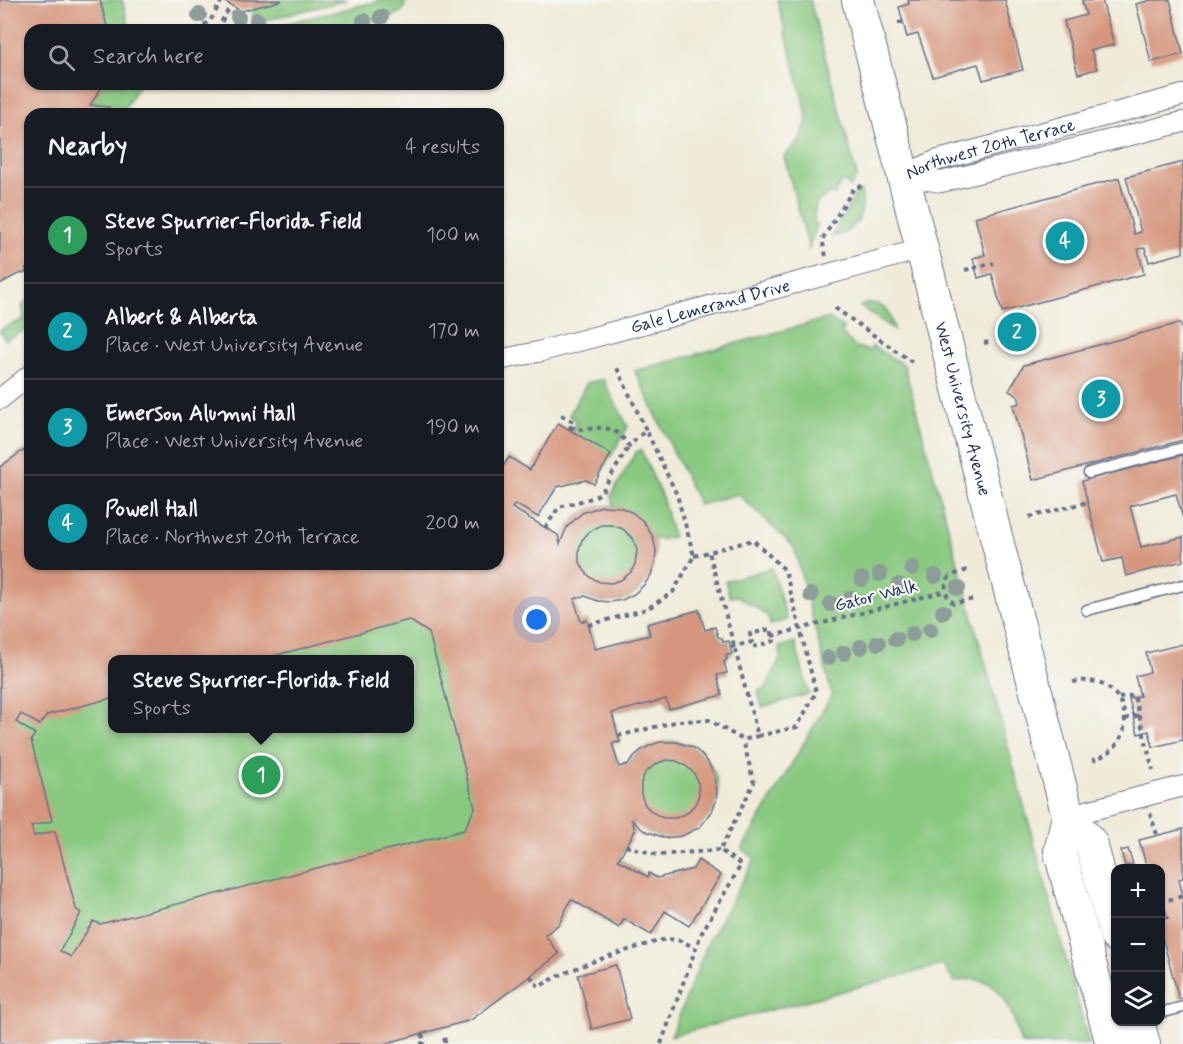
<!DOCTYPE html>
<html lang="en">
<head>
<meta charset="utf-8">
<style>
	:root { --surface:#171b24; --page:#20242c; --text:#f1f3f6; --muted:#9ea1a6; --line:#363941; --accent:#2563eb }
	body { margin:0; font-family:Mynerve,sans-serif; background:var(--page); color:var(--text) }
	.controls { position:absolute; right:18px; bottom:18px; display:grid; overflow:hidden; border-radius:12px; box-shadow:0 2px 4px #0004 }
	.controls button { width:54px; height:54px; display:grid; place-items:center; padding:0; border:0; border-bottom:2px solid var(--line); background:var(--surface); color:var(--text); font:30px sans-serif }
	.you { position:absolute; left:537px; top:620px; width:21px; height:21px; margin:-15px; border:4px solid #fff; border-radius:50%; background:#1a73e8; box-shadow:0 0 0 9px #1a73e833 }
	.badge { display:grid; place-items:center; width:39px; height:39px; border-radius:50%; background:var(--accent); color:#fff; font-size:20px; font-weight:700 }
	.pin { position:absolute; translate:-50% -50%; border:3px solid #fff; box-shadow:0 2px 6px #0006 }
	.popup { position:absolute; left:108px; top:655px; width:306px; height:78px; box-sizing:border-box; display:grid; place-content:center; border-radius:12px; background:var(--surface); filter:drop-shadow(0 2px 4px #0005); font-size:20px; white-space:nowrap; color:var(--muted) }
	.popup b { font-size:22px; color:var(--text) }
	.popup::after { content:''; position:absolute; left:50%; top:100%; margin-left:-12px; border:12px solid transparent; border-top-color:var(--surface) }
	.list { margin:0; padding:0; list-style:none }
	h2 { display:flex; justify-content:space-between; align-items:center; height:78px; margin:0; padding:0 24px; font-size:26px }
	h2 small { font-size:20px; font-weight:400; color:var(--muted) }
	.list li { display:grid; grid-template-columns:39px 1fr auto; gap:18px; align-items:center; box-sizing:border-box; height:96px; padding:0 24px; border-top:2px solid var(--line) }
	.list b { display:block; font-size:22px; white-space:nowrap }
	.list p { margin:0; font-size:20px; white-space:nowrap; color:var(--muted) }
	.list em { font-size:20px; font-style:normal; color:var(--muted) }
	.icon { flex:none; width:33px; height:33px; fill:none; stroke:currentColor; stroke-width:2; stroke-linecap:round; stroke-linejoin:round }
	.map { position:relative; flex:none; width:1183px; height:1044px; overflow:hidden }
	.search { position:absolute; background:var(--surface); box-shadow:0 2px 4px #0004; left:24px; top:24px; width:480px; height:66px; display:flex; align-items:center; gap:15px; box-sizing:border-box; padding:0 21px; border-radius:18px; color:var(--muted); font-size:22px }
	.panel { position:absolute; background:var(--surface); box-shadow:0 2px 4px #0004; left:24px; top:108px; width:480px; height:462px; border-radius:18px }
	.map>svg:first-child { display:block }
	.green { fill:#88c87f; stroke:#527c6e; stroke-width:1.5; fill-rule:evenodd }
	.building { fill:#d5967d; fill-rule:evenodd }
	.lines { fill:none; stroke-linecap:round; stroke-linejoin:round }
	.service-casing { stroke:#667189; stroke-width:13 }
	.minor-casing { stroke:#667189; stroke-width:22 }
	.primary-casing { stroke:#667189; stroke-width:34 }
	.path { stroke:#667189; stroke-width:4; stroke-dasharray:4.5 4.5; stroke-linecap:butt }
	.service { stroke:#fff; stroke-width:10 }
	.minor { stroke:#fff; stroke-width:20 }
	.primary { stroke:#fff; stroke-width:32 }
	.tree { fill:#8d9d9a }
	.labels { text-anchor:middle; stroke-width:4.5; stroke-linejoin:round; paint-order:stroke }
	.street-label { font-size:18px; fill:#1b2f5e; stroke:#f6f6f2 }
</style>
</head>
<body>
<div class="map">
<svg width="1183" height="1044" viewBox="0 0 1183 1044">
	<rect width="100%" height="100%" fill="#f6f6f2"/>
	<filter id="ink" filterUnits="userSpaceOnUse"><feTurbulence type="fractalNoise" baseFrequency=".0167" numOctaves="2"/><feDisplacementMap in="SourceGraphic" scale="12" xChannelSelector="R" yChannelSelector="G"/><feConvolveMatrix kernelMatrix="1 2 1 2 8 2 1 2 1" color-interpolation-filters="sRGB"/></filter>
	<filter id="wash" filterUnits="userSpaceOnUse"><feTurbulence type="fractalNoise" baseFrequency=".008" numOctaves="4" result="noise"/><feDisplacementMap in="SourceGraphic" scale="24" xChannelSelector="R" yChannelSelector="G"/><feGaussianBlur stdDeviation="1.35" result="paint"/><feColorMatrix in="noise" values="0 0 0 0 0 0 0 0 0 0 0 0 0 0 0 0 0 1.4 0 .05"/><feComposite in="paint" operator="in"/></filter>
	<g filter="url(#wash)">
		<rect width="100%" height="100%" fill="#f0ebd8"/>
		<path class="green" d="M100,0H122L130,30H108Z
			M284,0H347L253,23L252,8Z
			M383,0H404L405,5L403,10L394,16L338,30H259Z
			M777,0H810L857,176L851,187L842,181L834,195L830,193L816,203L814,222L817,225L809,249L784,156L800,141L807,120L806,111Z
			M104,84H139L122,114H109V107L90,105Z
			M861,191C866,214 856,233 831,237L857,192Z
			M30,298V328L5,340L0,330L24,319L22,306Z
			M869,303C887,303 890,314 894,330L860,306Z
			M829,318L844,328L841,332L854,346L870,351L872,346L904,365L1089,1044H1021C1011,1008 1001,969 955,982L942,965L671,1036L709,940L755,859L742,849L832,695L794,547L738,494L699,505L635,371Z
			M603,379L628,427L594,484L586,480L557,487L538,517L516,504L513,508L558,535L560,543C570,519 587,504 614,506L611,496L636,452L641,450L662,497L673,537L660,540L657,538L654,541C659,571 641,603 606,602C593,602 588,595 575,599L580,622L587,620L596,649L649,635L647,624L699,610L705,630L715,627L718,637L722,638L723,642L729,641L732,654L726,656L727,659L724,663L727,673L717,675L722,695L669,709L666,699L612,713L620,742L612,744L619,767C632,763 630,757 640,751C649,746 661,742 671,741C683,741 696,748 704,757C747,802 681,867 633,821L635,831L619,859L647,877L649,873L657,878L693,869L698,860L721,875L689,926L665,911L651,935L625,919L619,928L571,899L559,924L545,935L559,954L471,1020L383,1044H4L0,1042V467L21,452L30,449V564H498V469L501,470L509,457L530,470L571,430L577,422L569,415L587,383ZM112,660H410V728H112Z
			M772,568L787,620L770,625L768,616L738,596L730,597L725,581Z
			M795,642L809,694L762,707L758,691L766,688L781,656L779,647Z"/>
		<g id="blocks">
			<path class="building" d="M0,0H100L108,30H30V84H104L90,105L109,107V114H30V265L25,268L26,272L16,275L0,284Z
				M222,0H281V1L241,11Z
				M908,0H1005L1023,70L983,80L978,64L933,77L918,34L907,37L899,7L909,4Z
				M1102,0L1114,45L1091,50L1097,69L1078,74L1064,21L1086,15L1082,1Z
				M1152,0H1170L1183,54L1151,62L1136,4Z
				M1183,162V253L1149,262L1145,248L1138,249L1144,274L1002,312L992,274L978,278L973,258L985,255L975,217L1119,178L1134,234L1141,232L1126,177Z
				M1180,323L1183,334V440L1033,480L1013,405L1020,403L1018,396L1009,391L1024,365Z
				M558,423L611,454L594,484L586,480L557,487L538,517L515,504L512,508L558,535L560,544L567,527L582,513L602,506L620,507L633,513L644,522L653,537L656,550L655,563L651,575L644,585L634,594L622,600L611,602L598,601L585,596L574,599L581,622L587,620L595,649L650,635L647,624L699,610L705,630L715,627L718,637L722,638L723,642L729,641L732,654L726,655L727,659L724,662L727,673L717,675L722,695L669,709L666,699L612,713L620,742L612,743L619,767L628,764L640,751L651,745L660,742H677L692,747L700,753L708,762L713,772L717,791L716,802L711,813L700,827L682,836L665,838L643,830L632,820L635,831L618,860L648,877L649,873L657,878L693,869L698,860L721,875L689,926L665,911L651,935L624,919L619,928L571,899L559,924L545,935L559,954L530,976L471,1020L383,1044H4L0,1042V467L21,452L30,449V564H498V469L501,470L509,457L530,470ZM601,525H611L623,529L633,539L637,550L635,564L631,572L621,580L611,583L600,582L591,578L584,570L579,560V549L582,540L589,532ZM409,620L429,633L475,808L464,830L100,924L93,921L71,957L60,951L81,913L76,909L55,831L34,836L31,826L52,821L31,740L35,734L16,722L21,714L40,725L47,715L112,698V660H258ZM666,760L677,761L686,766L694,773L698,784L699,794L696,803L687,813L675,818H663L652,812L645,805L641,794V783L645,773L656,764Z
				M1183,455V518L1176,494L1130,506L1141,547L1183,537V561L1126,576L1122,558L1103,562L1082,481Z
				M1183,644V740L1153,747L1149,731L1138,734L1129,699L1140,696L1135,676L1150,672L1146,653Z
				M1183,829V878L1179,879L1183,896V998L1179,999L1160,929V920L1168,918L1160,890V868H1147L1139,840Z
				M1128,849L1133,864L1125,866L1121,851Z
				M616,965L630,1019L592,1029L578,975Z"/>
		</g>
	</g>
	<g filter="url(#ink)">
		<use href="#blocks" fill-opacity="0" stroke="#667189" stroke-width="1.5"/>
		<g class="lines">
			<g class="service-casing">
				<path id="service" d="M1089,473L1183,448
					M1087,610L1183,585
					M1160,1013L1183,1007"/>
			</g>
			<g class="minor-casing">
				<g id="minor">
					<path id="s1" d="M903,176L935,161L1183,95"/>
					<path d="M903,176L941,182L1183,122"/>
					<path id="s2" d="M498,360L538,352L922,249"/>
					<path d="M0,399L30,375"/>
					<path d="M1068,816L1183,786"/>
				</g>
			</g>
			<g class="primary-casing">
				<g id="primary">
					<path id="s3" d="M858,0L1068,816L1091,843L1116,936"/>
					<path d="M1068,816L1060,852L1112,1044"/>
					<path d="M1138,1022L1144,1044"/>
				</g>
			</g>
			<path class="path" d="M898,23L903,22
				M196,30L210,21L222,0
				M220,30L219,26L231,5
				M826,256L822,240L854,188L865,185
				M965,270L994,263
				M835,308L912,362
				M984,343L990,342
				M561,415L573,422L569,430
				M570,427C596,435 607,415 629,446L646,430L616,366
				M1029,517L1088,502
				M545,528L559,507L592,498L601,493L629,446
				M694,556L753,540L785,570L816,692L797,727L758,736L709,552
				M967,570L950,576C943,585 944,597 954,603L975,599
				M589,625L647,609L673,592L694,556L677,495L646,430
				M772,636L946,591
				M731,647L752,642L753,647L774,641L771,629L750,634L752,642
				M1073,682C1127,670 1147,743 1093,760
				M1119,698L1134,695L1153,770
				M1125,719L1139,715
				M618,736L679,721L709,720L743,740L758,736
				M1150,813L1157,835
				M626,846L658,855L720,850
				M1160,902L1183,896
				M530,976L539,987C572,966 624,951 662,940C676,938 684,941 696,949
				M444,1038L446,1044
				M420,1044L424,1043L422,1034
				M661,1044L701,934L741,865L720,850L754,783L743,740"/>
			<use href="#service" class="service"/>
			<use href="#minor" class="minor"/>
			<use href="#primary" class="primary"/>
		</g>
		<g class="tree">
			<circle cx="199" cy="15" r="8"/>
			<circle cx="238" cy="17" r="8"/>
			<circle cx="381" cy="17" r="8"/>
			<circle cx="257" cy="20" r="8"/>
			<circle cx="364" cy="21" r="8"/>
			<circle cx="912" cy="568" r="8"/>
			<circle cx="880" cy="574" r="8"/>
			<circle cx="935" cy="576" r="8"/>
			<circle cx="862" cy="579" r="8"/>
			<circle cx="899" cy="585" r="8"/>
			<circle cx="958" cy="588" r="8"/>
			<circle cx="811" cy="595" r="8"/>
			<circle cx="851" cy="598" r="8"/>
			<circle cx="831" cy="604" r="8"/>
			<circle cx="943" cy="612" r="8"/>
			<circle cx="930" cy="630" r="8"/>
			<circle cx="912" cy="634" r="8"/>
			<circle cx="896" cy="639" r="8"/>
			<circle cx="878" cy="643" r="8"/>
			<circle cx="861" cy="647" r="8"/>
			<circle cx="844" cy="653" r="8"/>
			<circle cx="828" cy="658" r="8"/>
		</g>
	</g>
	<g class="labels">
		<g class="street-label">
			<text dy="6" stroke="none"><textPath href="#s1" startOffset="92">Northwest 20th Terrace</textPath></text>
			<text dy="6" stroke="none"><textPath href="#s2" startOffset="219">Gale Lemerand Drive</textPath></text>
			<text dy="6" stroke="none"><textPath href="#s3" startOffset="422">West University Avenue</textPath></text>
			<text transform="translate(876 595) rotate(-14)" y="6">Gator Walk</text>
		</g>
	</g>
</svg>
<div class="controls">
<button>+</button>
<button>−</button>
<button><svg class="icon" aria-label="layers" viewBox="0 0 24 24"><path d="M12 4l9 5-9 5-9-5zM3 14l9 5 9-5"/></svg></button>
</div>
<div class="you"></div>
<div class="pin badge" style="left:261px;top:775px;background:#2e9e5b">1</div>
<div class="popup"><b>Steve Spurrier-Florida Field</b>Sports</div>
<div class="pin badge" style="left:1017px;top:332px;background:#0f9aa8">2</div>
<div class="pin badge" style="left:1101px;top:399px;background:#0f9aa8">3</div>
<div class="pin badge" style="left:1065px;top:241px;background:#0f9aa8">4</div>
<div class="search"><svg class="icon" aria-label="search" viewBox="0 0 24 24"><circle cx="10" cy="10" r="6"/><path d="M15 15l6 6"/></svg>Search here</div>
<section class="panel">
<h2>Nearby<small>4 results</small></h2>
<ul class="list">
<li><span class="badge" style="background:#2e9e5b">1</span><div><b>Steve Spurrier-Florida Field</b><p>Sports</p></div><em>100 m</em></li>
<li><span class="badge" style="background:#0f9aa8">2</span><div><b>Albert &amp; Alberta</b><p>Place · West University Avenue</p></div><em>170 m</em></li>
<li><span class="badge" style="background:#0f9aa8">3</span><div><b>Emerson Alumni Hall</b><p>Place · West University Avenue</p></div><em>190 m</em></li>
<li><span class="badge" style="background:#0f9aa8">4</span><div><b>Powell Hall</b><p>Place · Northwest 20th Terrace</p></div><em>200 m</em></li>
</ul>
</section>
</div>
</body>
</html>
